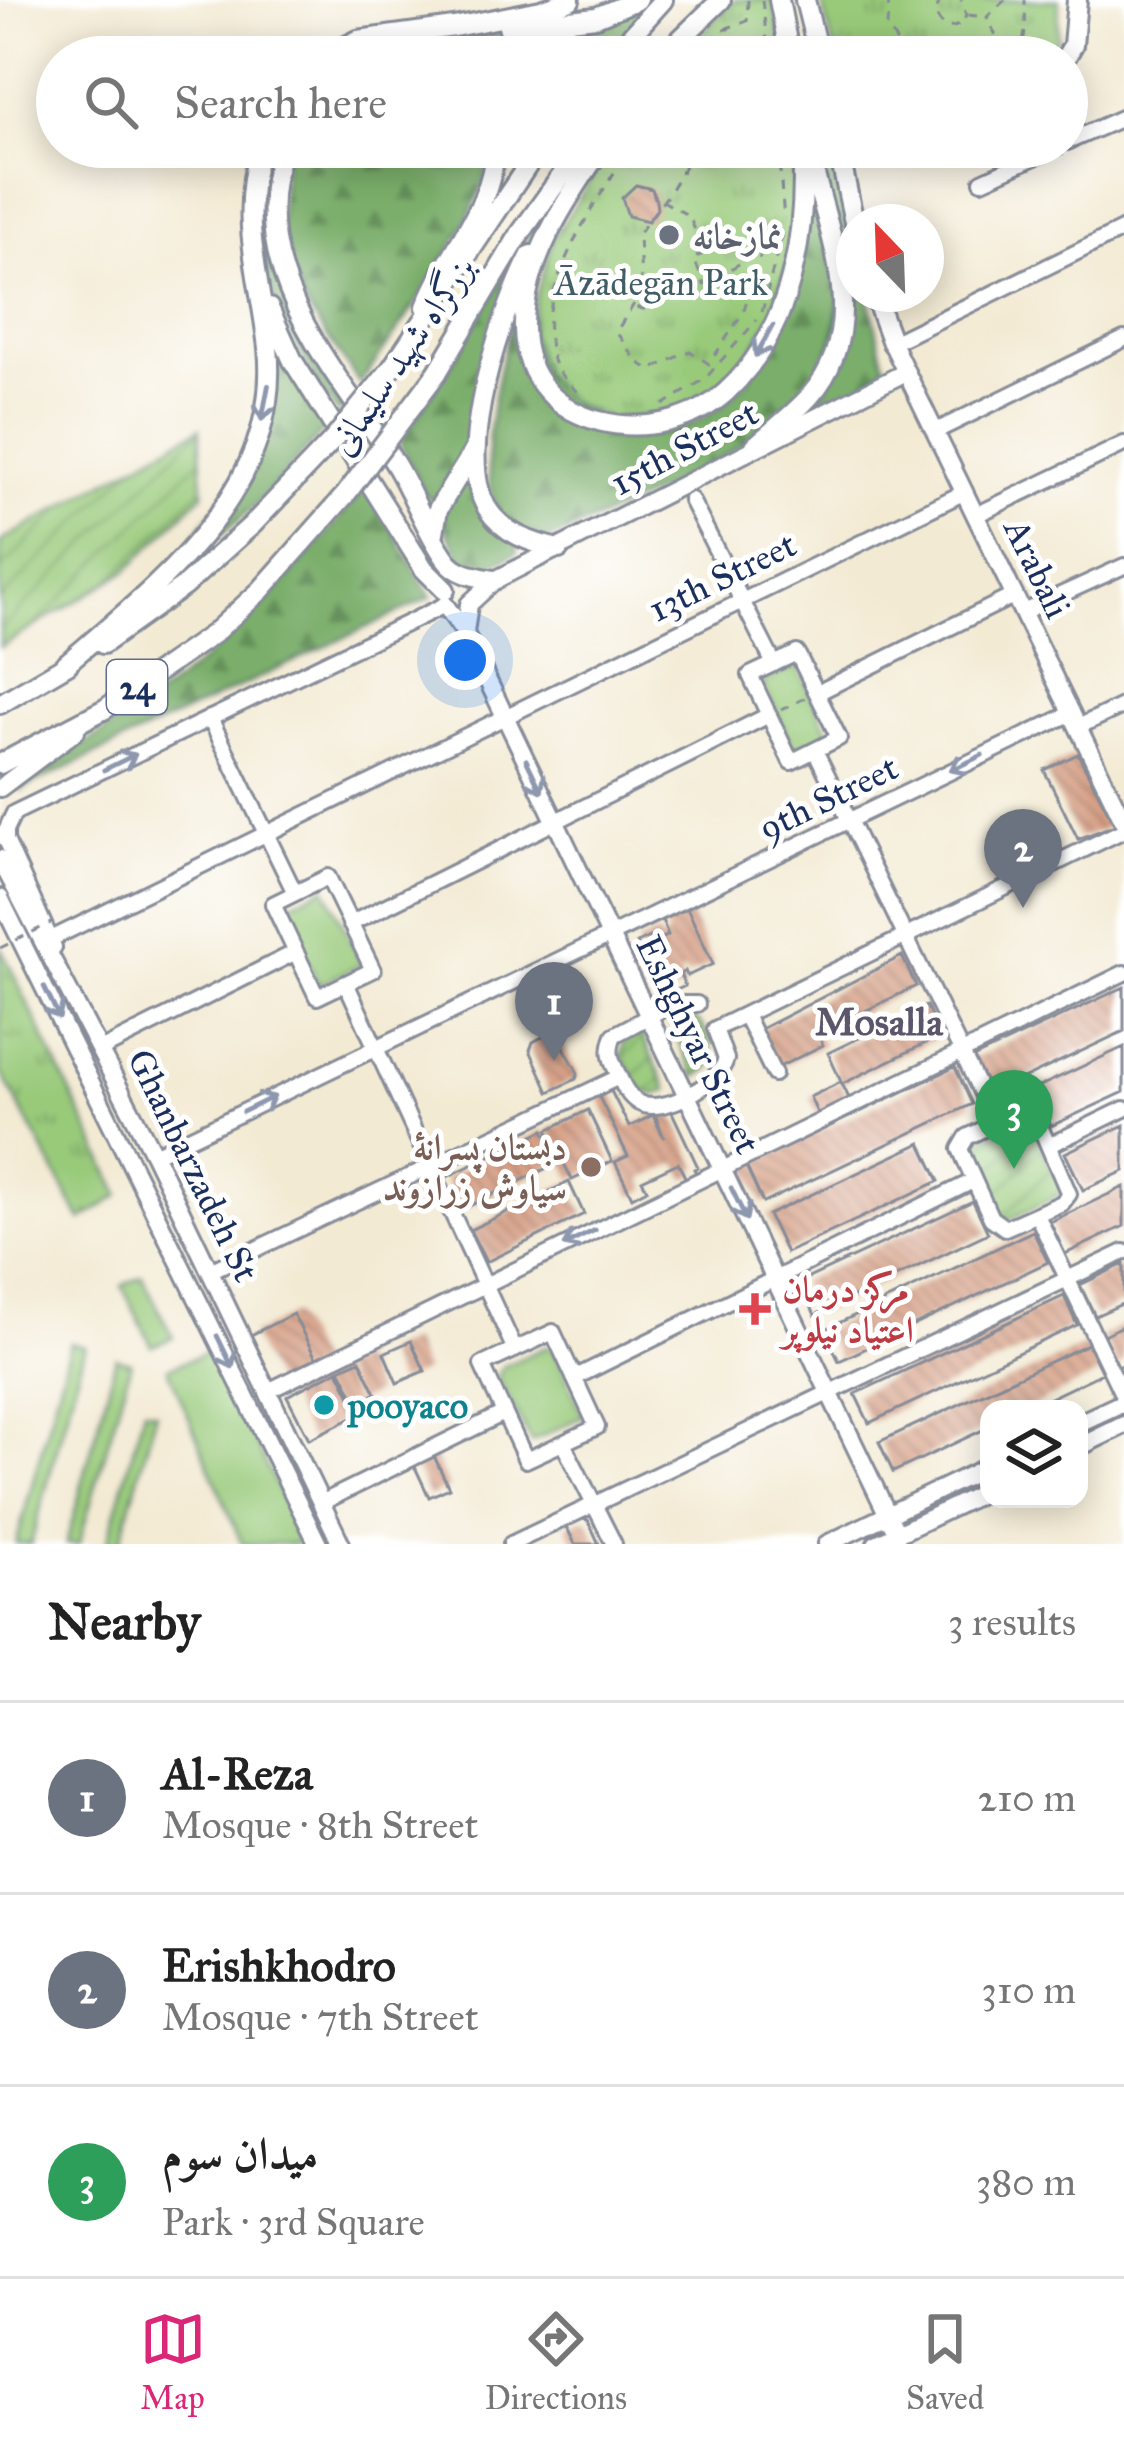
<!DOCTYPE html>
<html lang="en">
<head>
<meta charset="utf-8">
<style>
	:root { --surface:#fff; --page:#f2f2f2; --text:#222; --muted:#767676; --line:#e0e0e0; --accent:#db2777 }
	body { margin:0; font-family:"IM FELL Great Primer",Amiri,serif; background:var(--page); color:var(--text) }
	.controls { position:absolute; right:36px; bottom:36px; display:grid; overflow:hidden; border-radius:24px; box-shadow:0 6px 30px #0003 }
	.controls button { width:108px; height:108px; display:grid; place-items:center; padding:0; border:0; border-bottom:3px solid var(--line); background:var(--surface); color:var(--text); font:60px sans-serif }
	.compass { position:absolute; left:836px; top:204px; width:108px; height:108px; border-radius:50%; background:var(--surface); box-shadow:0 6px 30px #0003; rotate:337deg }
	.you { position:absolute; left:465px; top:660px; width:42px; height:42px; margin:-30px; border:9px solid #fff; border-radius:50%; background:#1a73e8; box-shadow:0 0 0 18px #1a73e833 }
	.badge { display:grid; place-items:center; width:78px; height:78px; border-radius:50%; background:var(--accent); color:#fff; font-size:39px; font-weight:700 }
	.pin { position:absolute; translate:-50% -99px; filter:drop-shadow(0 3px 6px #0008) }
	.pin::after { content:''; position:absolute; top:63px; width:42px; height:36px; background:inherit; clip-path:polygon(0 0,100% 0,50% 100%) }
	.list { margin:0; padding:0; list-style:none }
	h2 { display:flex; justify-content:space-between; align-items:center; height:156px; margin:0; padding:0 48px; font-size:51px }
	h2 small { font-size:39px; font-weight:400; color:var(--muted) }
	.list li { display:grid; grid-template-columns:78px 1fr auto; gap:36px; align-items:center; box-sizing:border-box; height:192px; padding:0 48px; border-top:3px solid var(--line) }
	.list b { display:block; font-size:45px; white-space:nowrap }
	.list p { margin:0; font-size:39px; white-space:nowrap; color:var(--muted) }
	.list em { font-size:39px; font-style:normal; color:var(--muted) }
	.icon { flex:none; width:66px; height:66px; fill:none; stroke:currentColor; stroke-width:2; stroke-linecap:round; stroke-linejoin:round }
	.map { position:relative; flex:none; width:1124px; height:1544px; overflow:hidden }
	.search { position:absolute; background:var(--surface); box-shadow:0 6px 30px #0003; left:36px; right:36px; top:36px; height:132px; display:flex; align-items:center; gap:30px; box-sizing:border-box; padding:0 42px; border-radius:66px; color:var(--muted); font-size:45px }
	.sheet { height:732px; background:var(--surface) }
	nav { display:flex; justify-content:space-around; align-items:center; box-sizing:border-box; height:168px; border-top:3px solid var(--line); background:var(--surface); font-size:33px; color:var(--muted) }
	nav a { display:grid; justify-items:center; gap:6px }
	nav .on { color:var(--accent) }
	.map>svg:first-child { display:block }
	.grass { fill:#99ca7a; stroke:#5a7c6c; stroke-width:3 }
	.forest { fill:url(#forest-firs); stroke:#4a6e64; stroke-width:3 }
	.park { fill:url(#park-tufts); stroke:#5a7c6c; stroke-width:3 }
	.garden { fill:url(#garden-furrows); stroke:#5a7c6c; stroke-width:3 }
	.building { fill:url(#building-back-hatch) }
	.lines { fill:none; stroke-linecap:round; stroke-linejoin:round }
	.minor-casing { stroke:#878c98; stroke-width:20 }
	.major-casing { stroke:#878c98; stroke-width:22 }
	.highway-casing { stroke:#878c98; stroke-width:24 }
	.path { stroke:#878c98; stroke-width:3; stroke-dasharray:9 9; stroke-linecap:butt }
	.minor { stroke:#fff; stroke-width:14 }
	.major { stroke:#fff; stroke-width:16 }
	.highway { stroke:#fff; stroke-width:18 }
	.highway-bridge-casing { stroke:#878c98; stroke-width:24; stroke-linecap:butt }
	.path-bridge { stroke:#878c98; stroke-width:3; stroke-dasharray:9 9; stroke-linecap:butt }
	.highway-bridge { stroke:#fff; stroke-width:18 }
	.oneway { stroke:#8d97ae }
	.worship-dot { fill:#6b7280; stroke:#fff; stroke-width:4.5 }
	.education-dot { fill:#8d6e63; stroke:#fff; stroke-width:4.5 }
	.health-dot { fill:#e0444e; stroke:#fff; stroke-width:4.5 }
	.culture-dot { fill:#0f9aa8; stroke:#fff; stroke-width:4.5 }
	.labels { text-anchor:middle; stroke-width:10; stroke-linejoin:round; paint-order:stroke }
	.shield { fill:#fff; stroke:#5f6d8e; stroke-width:3 }
	.shield-label { font-size:33px; font-weight:bold; fill:#1b2f5e }
	.worship-label { font-size:36px; font-weight:bold; fill:#5b616d; stroke:#fff; text-anchor:start }
	.park-label { font-size:36px; fill:#415e66; stroke:#fff }
	.street-label { font-size:36px; fill:#1b2f5e; stroke:#fff }
	.education-label { font-size:36px; font-weight:bold; fill:#785e54; stroke:#fff; text-anchor:end }
	.health-label { font-size:36px; font-weight:bold; fill:#be3a42; stroke:#fff; text-anchor:start }
	.culture-label { font-size:36px; font-weight:bold; fill:#0d838f; stroke:#fff; text-anchor:start }
	.neighbourhood-label { font-size:39px; font-weight:bold; fill:#5c566b; stroke:#fff }
</style>
</head>
<body>
<div class="map">
<svg width="1124" height="1544" viewBox="0 0 1124 1544">
	<defs>
		<pattern id="forest-firs" width="22" height="20" patternUnits="userSpaceOnUse" patternTransform="scale(3)"><rect width="22" height="20" fill="#7aae6a"/><path d="M5 1l3.5 6h-7zM16 11l3.5 6h-7z" fill="#638e5a"/></pattern>
		<pattern id="park-tufts" width="24" height="20" patternUnits="userSpaceOnUse" patternTransform="scale(3)"><rect width="24" height="20" fill="#99ca7a"/><path d="M3 7l-1-3M5 7V3M7 7l1-3M15 17l-1-3M17 17v-4M19 17l1-3" fill="none" stroke="#7ca467"/></pattern>
		<pattern id="garden-furrows" width="10" height="10" patternUnits="userSpaceOnUse" patternTransform="scale(3)"><rect width="10" height="10" fill="#99ca7a"/><path d="M-1 1l2-2M0 10L10 0M9 11l2-2" fill="none" stroke="#7ca467"/></pattern>
		<pattern id="building-back-hatch" width="6" height="6" patternUnits="userSpaceOnUse" patternTransform="scale(3)"><rect width="6" height="6" fill="#d69e83"/><path d="M-1 5l2 2M0 0l6 6M5-1l2 2" fill="none" stroke="#ad816e"/></pattern>
	</defs>
	<rect width="100%" height="100%" fill="#fff"/>
	<filter id="ink" filterUnits="userSpaceOnUse"><feTurbulence type="fractalNoise" baseFrequency=".00833" numOctaves="2"/><feDisplacementMap in="SourceGraphic" scale="24" xChannelSelector="R" yChannelSelector="G"/><feConvolveMatrix kernelMatrix="1 2 1 2 8 2 1 2 1" color-interpolation-filters="sRGB"/></filter>
	<filter id="wash" filterUnits="userSpaceOnUse"><feTurbulence type="fractalNoise" baseFrequency=".004" numOctaves="4" result="noise"/><feDisplacementMap in="SourceGraphic" scale="48" xChannelSelector="R" yChannelSelector="G"/><feGaussianBlur stdDeviation="2.7" result="paint"/><feColorMatrix in="noise" values="0 0 0 0 0 0 0 0 0 0 0 0 0 0 0 0 0 1.4 0 .05"/><feComposite in="paint" operator="in"/></filter>
	<g filter="url(#wash)">
		<rect width="100%" height="100%" fill="#f3ead3"/>
		<path class="grass" d="M797,666L830,734L795,751L762,683Z
			M325,887L362,964L319,985L282,907Z
			M142,1276L173,1338L152,1346L122,1286Z
			M70,1343L85,1346L31,1544H16Z
			M546,1347L555,1351L583,1416L531,1442L497,1376L502,1367Z
			M212,1351L284,1503L297,1544H242L168,1368Z
			M116,1358L131,1362L79,1544H66Z
			M144,1409L156,1412L120,1544H107Z"/>
		<path class="forest" d="M643,0H656L601,57H435L401,52L345,57L380,44L566,28Z
			M270,147H279L268,189L310,352L345,404L338,414C286,336 235,243 270,147Z
			M289,147H491C488,212 398,329 360,384L306,306L279,240L284,161Z
			M591,147L522,262L465,452L435,500L427,498L400,443L464,343L518,249Z
			M812,147H829L854,244V294H868L885,365L874,378L771,435L827,386L843,269Z
			M809,165C816,198 824,231 832,264C834,275 840,289 840,300C840,425 645,498 549,540C537,535 515,531 506,521C466,479 503,351 517,301L601,430L652,435L684,427L714,412L750,378Z
			M269,325L328,426L255,506L152,595L257,450Z
			M472,463V481L518,544L517,553L483,569L466,566L438,516Z
			M367,486L431,597L20,790L21,781C99,737 178,688 242,625C287,581 326,534 367,486Z"/>
		<path class="park" d="M735,0H773L783,57H679Z
			M821,0H1059L1058,37L1049,57H836Z
			M611,147H795L800,218L773,315L736,376L687,411L613,420L575,405L557,390L542,372L530,331L537,291L553,239Z
			M0,946L120,1195L81,1220L0,1070Z"/>
		<path class="garden" d="M200,428L203,494L126,571L0,647V542Z
			M684,1013C703,1018 717,1049 710,1068L696,1077L668,1018Z
			M640,1032L668,1090L655,1095L640,1089L622,1056L624,1042Z
			M1022,1119L1031,1123L1062,1191L1058,1196L1008,1220L997,1214L968,1149L971,1143Z"/>
		<g id="blocks">
			<path class="building" d="M636,185L652,189L656,201L657,209L648,221L628,216L622,198Z
				M1078,754L1115,825L1078,839L1044,770Z
				M687,908L713,964L687,976L685,971L680,974L685,986L662,997L637,943L658,933L661,939L668,935L662,920Z
				M902,956L916,986L818,1034L823,1045L773,1070L755,1032Z
				M1124,987V1031L989,1095L971,1059Z
				M926,1006L940,1036L842,1084L828,1053Z
				M550,1033L559,1038L578,1073L576,1079L549,1092L530,1050L533,1042Z
				M1124,1047V1092L1051,1126L1034,1089Z
				M955,1067L972,1104L763,1203L746,1166Z
				M841,1082L851,1102L819,1117L810,1097Z
				M611,1091L629,1127L653,1115L664,1138L655,1114L671,1110L698,1167L694,1169L697,1174L686,1179L678,1163L642,1180L647,1189L632,1197L615,1162L628,1156L599,1097Z
				M588,1110L612,1161L572,1180L548,1130Z
				M1124,1125V1171L1083,1190L1065,1153Z
				M544,1130L559,1162L461,1210L445,1178Z
				M921,1143L939,1181L786,1253L768,1215Z
				M569,1182L584,1214L486,1262L470,1230Z
				M1124,1187V1226L1065,1254L1050,1222Z
				M973,1201L988,1233L815,1315L800,1282Z
				M1033,1231L1048,1262L839,1361L824,1330Z
				M1124,1264V1303L1095,1316L1080,1285Z
				M1064,1296L1077,1325L869,1423L855,1394Z
				M293,1314L319,1364L275,1385L251,1335Z
				M1124,1325V1363L1117,1367L1102,1336Z
				M411,1341L425,1371L397,1383L384,1353Z
				M1088,1344L1102,1373L1027,1409H989V1427L893,1472L879,1442Z
				M360,1360L376,1393L357,1402L340,1369Z
				M338,1370L360,1414L309,1439L287,1396Z
				M434,1456L449,1488L429,1497L414,1465Z
				M582,1519L588,1520L599,1544H575L566,1526Z"/>
		</g>
	</g>
	<g filter="url(#ink)">
		<use href="#blocks" fill-opacity="0" stroke="#878c98" stroke-width="3"/>
		<g class="lines">
			<g class="minor-casing">
				<path id="minor" d="M1067,142L1124,117
					M982,181L1057,147
					M892,343L1124,229
					M936,431L1124,339
					M691,500L774,664
					M976,515L1124,444
					M1023,612L1124,566
					M797,653L839,738L791,762L750,675Z
					M817,693L1015,595
					M210,718L295,893
					M1078,727L1124,705
					M815,750L996,1123
					M328,877L373,970L317,997L273,904Z
					M350,924L769,715
					M51,939L965,492
					M54,947L6,840V830L14,813L445,605
					M346,983L515,1350
					M697,1004H672L614,1035C608,1050 610,1058 617,1072C622,1083 627,1096 639,1103C663,1116 719,1084 726,1059L715,1029L1124,830
					M745,1015L774,1074
					M100,1050L296,952
					M1020,1111L1036,1117L1069,1194L1062,1203L1005,1228L991,1218L960,1149L967,1137Z
					M1050,1145L1124,1109
					M154,1155L1072,713
					M1037,1215L1124,1398
					M210,1271L619,1077
					M553,1332L597,1427L526,1460L482,1365Z
					M574,1378L973,1181
					M268,1391L1124,973
					M563,1443L614,1544
					M323,1502L504,1413
					M511,1544L1124,1252"/>
			</g>
			<g class="major-casing">
				<path id="major" d="M892,343L1124,822
					M445,605L465,633L897,1534
					M465,633L469,604L495,580L904,373
					M0,788L76,731
					M0,859L154,1155L341,1544
					M0,898L318,1544
					M1079,1423L1124,1402
					M1079,1447L1124,1425
					M827,1544L989,1466
					M876,1544L989,1490"/>
			</g>
			<g class="highway-casing">
				<path id="highway" d="M779,0L790,57
					M805,0L819,57
					M508,27L596,17L637,0
					M324,57L358,40L454,27L541,10L570,0
					M612,57L663,0
					M662,57L721,0
					M1066,57L1073,45L1077,0
					M284,147C268,188 270,232 283,273C305,343 356,400 394,462C413,492 425,530 446,559C457,575 477,577 495,580
					M602,147C567,198 522,264 524,329C526,433 661,451 726,392C793,330 807,232 802,147
					M838,147L854,222
					M902,147L933,154L962,147
					M531,255C503,308 453,454 487,508C503,534 532,543 559,549
					M874,294L892,343
					M426,307C446,253 494,207 495,147
					M269,308L293,361L424,569L445,590
					M391,369L540,147
					M437,373L520,234L582,147
					M755,446C773,430 794,414 810,396C872,326 828,236 811,158
					M434,533L438,509L475,449
					M103,644L183,587L253,524
					M61,668C157,585 283,492 268,348C260,276 238,220 260,147
					M0,704L68,664
					M0,764L105,709L213,634L261,590"/>
			</g>
			<path class="path" d="M748,0L747,21L727,28L748,57
				M762,0L769,57
				M889,0L887,26L905,57
				M918,0L932,7
				M940,0L935,14L942,25C953,30 962,26 966,15L961,0
				M1005,0L987,17L1006,57
				M968,15L987,17
				M693,49L726,29
				M1016,57C1028,41 1025,19 1025,0
				M778,147L784,219
				M631 297a12 12 0 1 1 24 0a12 12 0 1 1-24 0Z
				M641,286L639,233L667,196L696,147
				M634,304L616,332L637,361L650,370L690,351L709,364L743,313L762,250L704,285L694,258L705,253L689,216L663,201
				M762,312L782,234
				M577,392C570,384 557,373 554,363C529,293 596,204 630,147
				M663,405L705,379L757,320
				M781,710L805,698"/>
			<use href="#minor" class="minor"/>
			<use href="#major" class="major"/>
			<use href="#highway" class="highway"/>
			<g class="highway-bridge-casing">
				<path id="highway-bridge" d="M253,524L333,440L391,369
					M261,590L346,494L437,373"/>
			</g>
			<path class="path-bridge" d="M0,948L53,922"/>
			<use href="#highway-bridge" class="highway-bridge"/>
		</g>
		<defs><path id="oneway-shaft" d="M-6 0H5M1.5-3L5.5 0L1.5 3" fill="none" stroke-width="1.6" stroke-linecap="round" stroke-linejoin="round" transform="scale(3)"/></defs>
		<g class="oneway">
			<use href="#oneway-shaft" transform="translate(764 341) rotate(120)"/>
			<use href="#oneway-shaft" transform="translate(265 403) rotate(101)"/>
			<use href="#oneway-shaft" transform="translate(120 762) rotate(-26)"/>
			<use href="#oneway-shaft" transform="translate(966 763) rotate(154)"/>
			<use href="#oneway-shaft" transform="translate(534 776) rotate(64)"/>
			<use href="#oneway-shaft" transform="translate(52 1003) rotate(64)"/>
			<use href="#oneway-shaft" transform="translate(259 1104) rotate(-26)"/>
			<use href="#oneway-shaft" transform="translate(739 1204) rotate(64)"/>
			<use href="#oneway-shaft" transform="translate(579 1238) rotate(154)"/>
			<use href="#oneway-shaft" transform="translate(225 1352) rotate(64)"/>
		</g>
	</g>
	<circle class="worship-dot" cx="669" cy="235" r="12"/>
	<circle class="education-dot" cx="591" cy="1167" r="12"/>
	<path class="health-dot" d="M749 1291h12v12h12v12h-12v12h-12v-12h-12v-12h12z"/>
	<circle class="culture-dot" cx="324" cy="1405" r="12"/>
	<g class="labels">
		<rect class="shield" x="107" y="660" width="60" height="54" rx="9"/>
		<g class="shield-label">
			<text x="137" y="699">24</text>
		</g>
		<g class="worship-label">
			<text x="693" y="248">نمازخانه</text>
		</g>
		<g class="park-label">
			<text x="661" y="295">Āzādegān Park</text>
		</g>
		<g class="street-label">
			<text transform="translate(401 355) rotate(-56)" y="13">بزرگراه شهید سلیمانی</text>
			<text transform="translate(684 447) rotate(-28)" y="13">15th Street</text>
			<text transform="translate(1038 568) rotate(64)" y="13">Arabali</text>
			<text transform="translate(722 576) rotate(-26)" y="13">13th Street</text>
			<text transform="translate(828 797) rotate(-26)" y="13">9th Street</text>
			<text transform="translate(699 1044) rotate(64)" y="13">Eshghyar Street</text>
			<text transform="translate(194 1165) rotate(64)" y="13">Ghanbarzadeh St</text>
		</g>
		<g class="education-label">
			<text x="567" y="1159">دبستان پسرانهٔ<tspan x="567" dy="41">سیاوش زرازوند</tspan></text>
		</g>
		<g class="health-label">
			<text x="782" y="1301">مرکز درمان<tspan x="782" dy="41">اعتیاد نیلوپر</tspan></text>
		</g>
		<g class="culture-label">
			<text x="348" y="1418">pooyaco</text>
		</g>
		<g class="neighbourhood-label">
			<text x="879" y="1035">Mosalla</text>
		</g>
	</g>
</svg>
<div class="controls">
<button><svg class="icon" aria-label="layers" viewBox="0 0 24 24"><path d="M12 4l9 5-9 5-9-5zM3 14l9 5 9-5"/></svg></button>
</div>
<svg class="compass" viewBox="-18 -18 36 36"><path d="M0-13l5 13h-10z" fill="#e53935"/><path d="M0 13l5-13h-10z" fill="#767676"/></svg>
<div class="you"></div>
<div class="pin badge" style="left:554px;top:1061px;background:#6b7280">1</div>
<div class="pin badge" style="left:1023px;top:908px;background:#6b7280">2</div>
<div class="pin badge" style="left:1014px;top:1169px;background:#2e9e5b">3</div>
<div class="search"><svg class="icon" aria-label="search" viewBox="0 0 24 24"><circle cx="10" cy="10" r="6"/><path d="M15 15l6 6"/></svg>Search here</div>
</div>
<section class="sheet">
<h2>Nearby<small>3 results</small></h2>
<ul class="list">
<li><span class="badge" style="background:#6b7280">1</span><div><b>Al-Reza</b><p>Mosque · 8th Street</p></div><em>210 m</em></li>
<li><span class="badge" style="background:#6b7280">2</span><div><b>Erishkhodro</b><p>Mosque · 7th Street</p></div><em>310 m</em></li>
<li><span class="badge" style="background:#2e9e5b">3</span><div><b>میدان سوم</b><p>Park · 3rd Square</p></div><em>380 m</em></li>
</ul>
</section>
<nav>
<a class="on"><svg class="icon" aria-label="map" viewBox="0 0 24 24"><path d="M3 6l6-2 6 2 6-2v14l-6 2-6-2-6 2zM9 4v14M15 6v14"/></svg>Map</a>
<a><svg class="icon" aria-label="directions" viewBox="0 0 24 24"><path d="M12 3l9 9-9 9-9-9zM9 14v-3h6M13 9l2 2-2 2"/></svg>Directions</a>
<a><svg class="icon" aria-label="saved" viewBox="0 0 24 24"><path d="M7 4h10v16l-5-4-5 4z"/></svg>Saved</a>
</nav>
</body>
</html>
